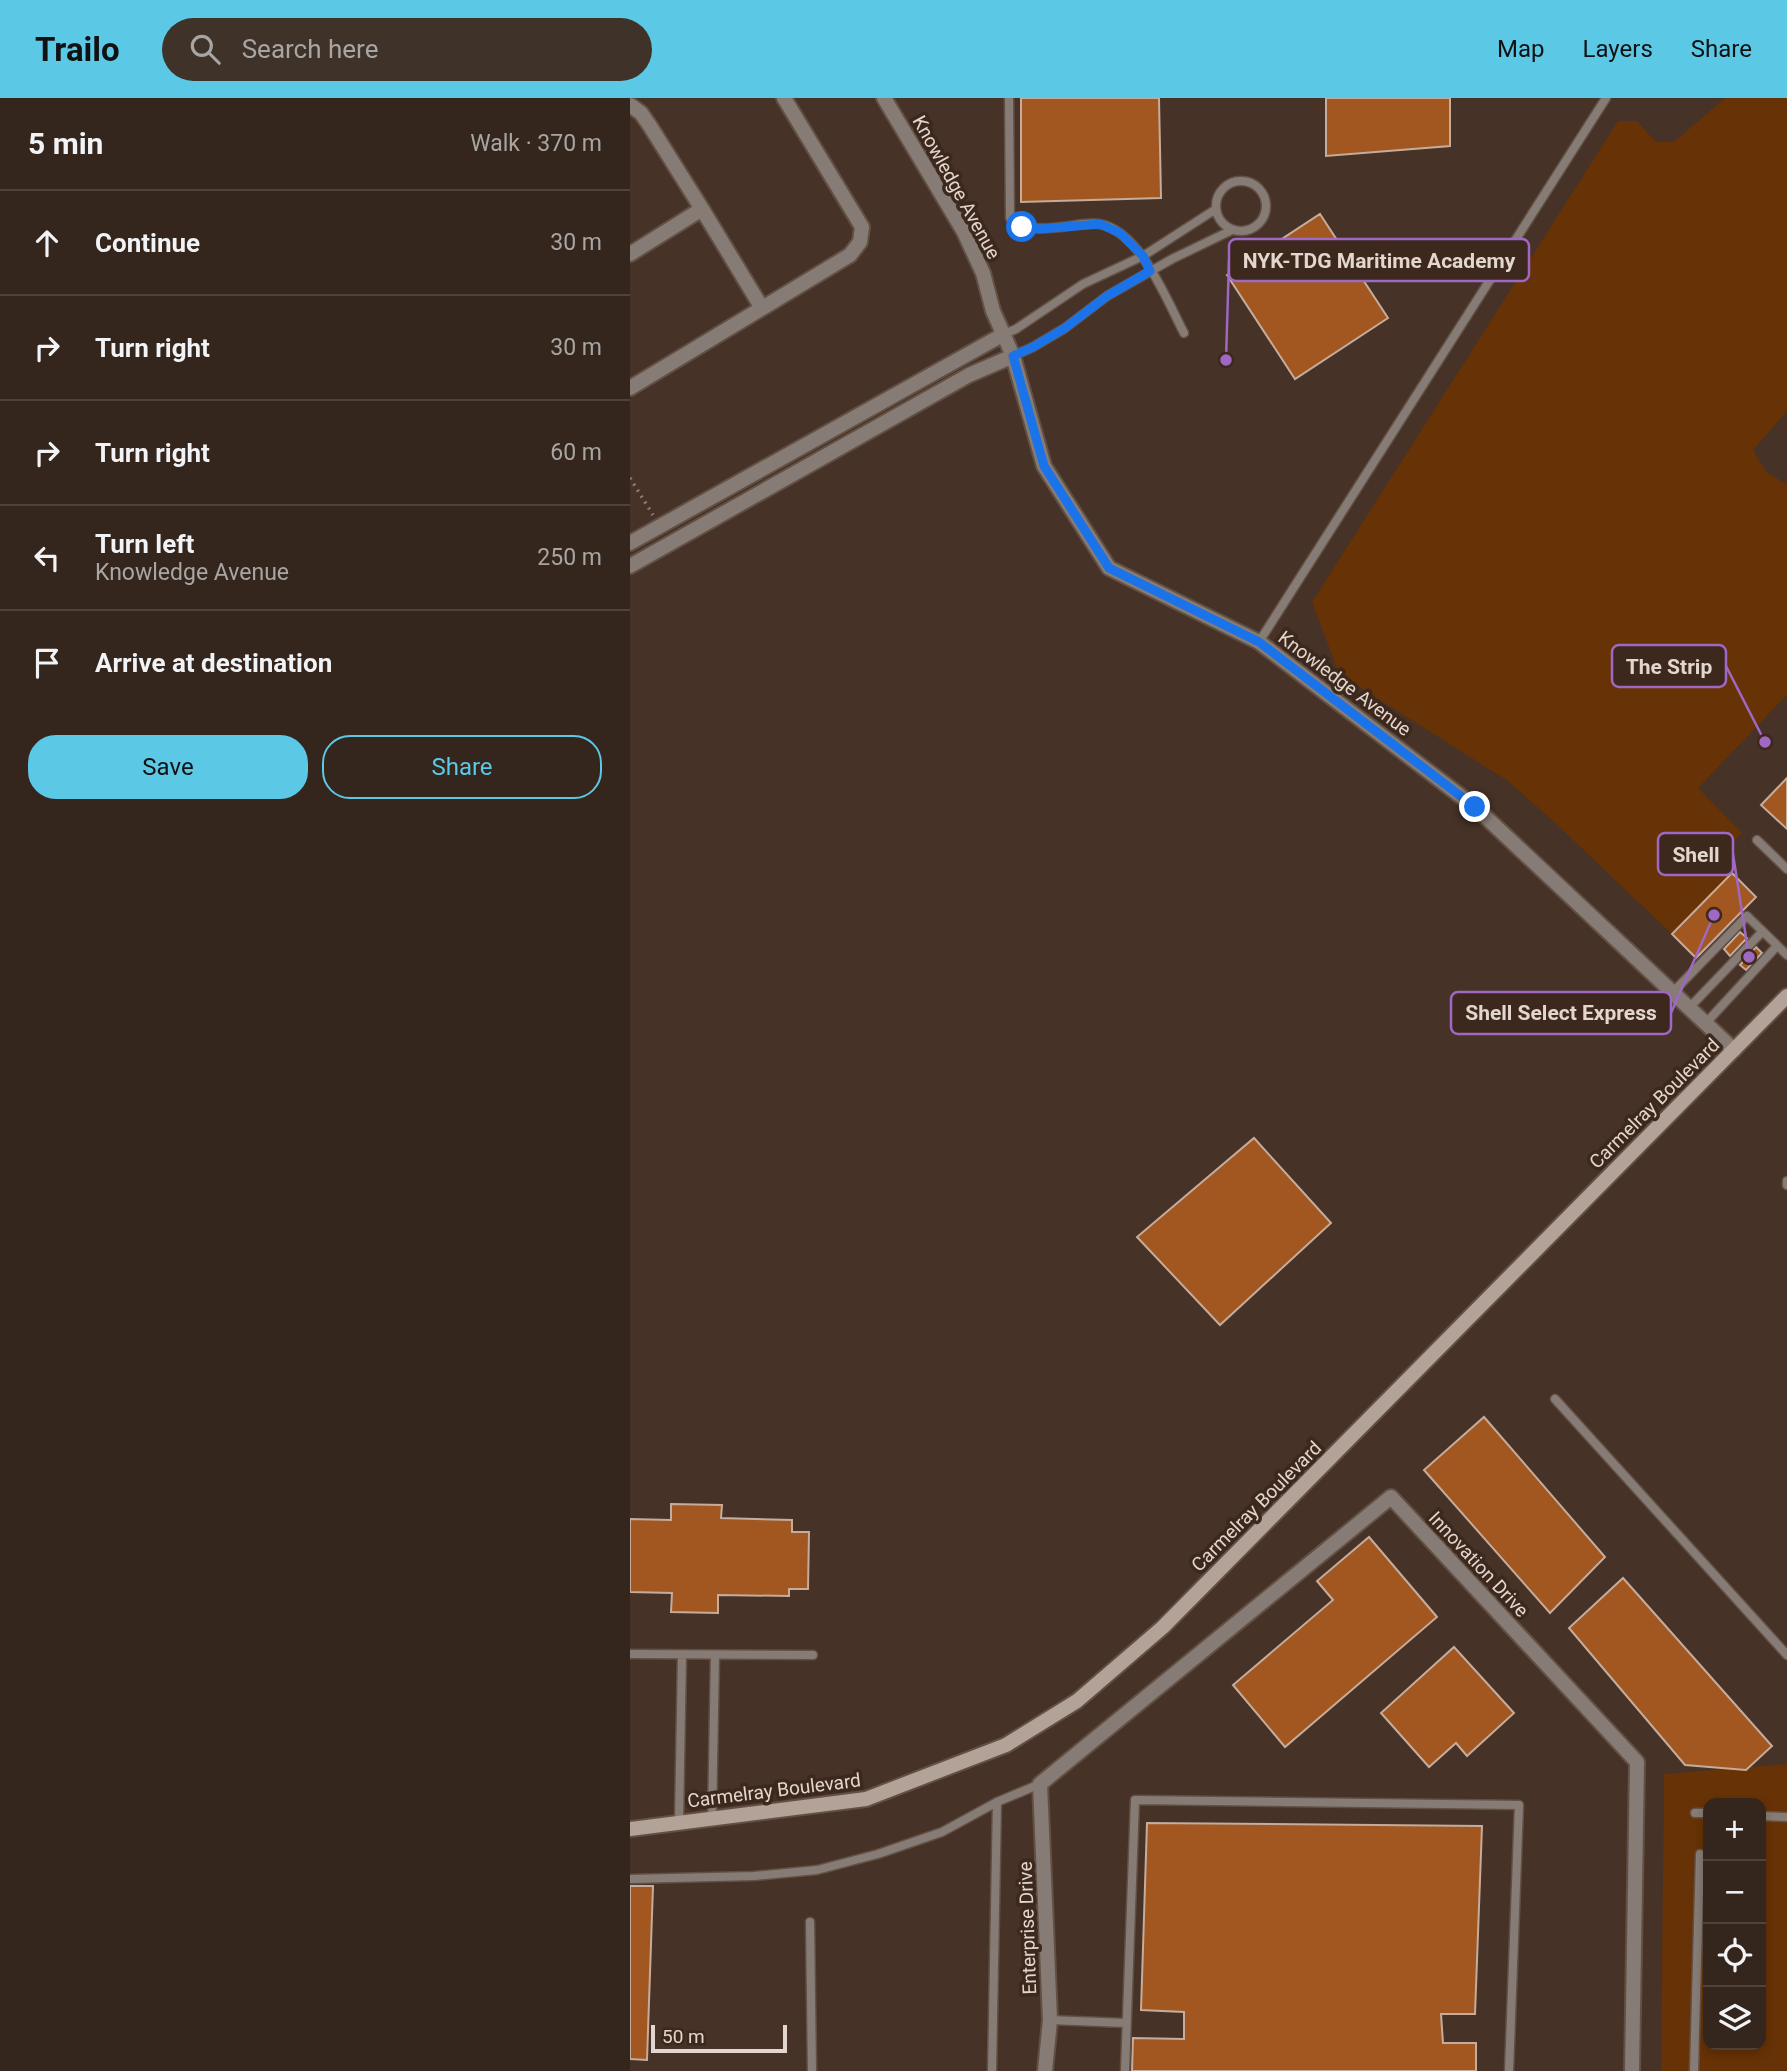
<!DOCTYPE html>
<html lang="en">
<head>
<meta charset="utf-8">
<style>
	:root { --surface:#34261c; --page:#3f3229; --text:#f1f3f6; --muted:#a9a5a3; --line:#4e433b; --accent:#5bc8e6 }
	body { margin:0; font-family:Roboto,sans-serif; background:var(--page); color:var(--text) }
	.controls { position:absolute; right:21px; bottom:21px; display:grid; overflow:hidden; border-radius:14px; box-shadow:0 4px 10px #0003 }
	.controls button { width:63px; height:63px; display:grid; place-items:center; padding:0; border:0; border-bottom:2px solid var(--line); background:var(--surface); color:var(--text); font:35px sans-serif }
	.scale { position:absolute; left:21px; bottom:18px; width:136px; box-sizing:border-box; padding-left:7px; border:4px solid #e3d6ce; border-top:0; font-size:19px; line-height:24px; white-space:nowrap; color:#e3d6ce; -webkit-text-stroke:5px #3c281c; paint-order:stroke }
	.stop { position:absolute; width:21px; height:21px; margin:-16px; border:5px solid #1a73e8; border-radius:50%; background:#fff }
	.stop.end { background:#1a73e8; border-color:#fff; box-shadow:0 2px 7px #0008 }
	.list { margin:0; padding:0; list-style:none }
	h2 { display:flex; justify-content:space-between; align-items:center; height:91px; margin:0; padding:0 28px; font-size:30px }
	h2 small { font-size:23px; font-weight:400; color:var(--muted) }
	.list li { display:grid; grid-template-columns:46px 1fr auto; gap:21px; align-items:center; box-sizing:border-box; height:105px; padding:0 28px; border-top:2px solid var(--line) }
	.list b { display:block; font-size:26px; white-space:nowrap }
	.list p { margin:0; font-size:23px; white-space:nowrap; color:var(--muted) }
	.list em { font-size:23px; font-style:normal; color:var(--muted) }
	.actions { display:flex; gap:14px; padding:21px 28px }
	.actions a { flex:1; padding:16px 0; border:2px solid var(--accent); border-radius:28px; text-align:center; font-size:24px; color:var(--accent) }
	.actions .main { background:var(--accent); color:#111 }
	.icon { flex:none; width:38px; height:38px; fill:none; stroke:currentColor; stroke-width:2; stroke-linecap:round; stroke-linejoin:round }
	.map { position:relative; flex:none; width:1157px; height:1973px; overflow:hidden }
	header { display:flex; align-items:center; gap:42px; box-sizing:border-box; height:98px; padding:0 35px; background:var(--accent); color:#111 }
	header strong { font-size:33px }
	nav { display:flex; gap:38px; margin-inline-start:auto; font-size:24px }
	.search { width:490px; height:63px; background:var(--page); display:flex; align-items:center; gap:18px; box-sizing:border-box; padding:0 24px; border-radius:38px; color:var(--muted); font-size:26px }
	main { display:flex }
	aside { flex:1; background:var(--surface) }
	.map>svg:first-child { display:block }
	.green { fill:#673205; fill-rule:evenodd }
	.building { fill:#a1571f; stroke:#c5ac9d; stroke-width:2 }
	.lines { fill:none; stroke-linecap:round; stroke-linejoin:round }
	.lane-casing { stroke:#625044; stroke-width:11 }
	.street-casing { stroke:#625044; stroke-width:18 }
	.secondary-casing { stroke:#625044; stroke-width:18 }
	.path { stroke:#8c7b71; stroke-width:3.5; stroke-dasharray:2 5; stroke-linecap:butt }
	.lane { stroke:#867c75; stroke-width:8 }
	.street { stroke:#867c75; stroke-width:14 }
	.secondary { stroke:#b3a298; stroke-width:14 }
	.route { stroke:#1a73e8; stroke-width:9 }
	.labels { text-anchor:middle; stroke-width:7; stroke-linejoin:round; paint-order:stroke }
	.street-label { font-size:19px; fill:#e3d6ce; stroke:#3c281c }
	.leader { fill:none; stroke:#9f68c4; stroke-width:2.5 }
	.callout-dot { fill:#9f68c4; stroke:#3c281c; stroke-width:2.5 }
	.callout { fill:#3c281c; stroke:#9f68c4; stroke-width:2.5 }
	.callout-label { font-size:21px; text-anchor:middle; font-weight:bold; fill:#e3d6ce }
</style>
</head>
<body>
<header>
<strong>Trailo</strong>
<div class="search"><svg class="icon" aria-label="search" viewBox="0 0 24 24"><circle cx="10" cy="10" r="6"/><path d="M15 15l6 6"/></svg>Search here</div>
<nav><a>Map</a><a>Layers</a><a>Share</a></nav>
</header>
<main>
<aside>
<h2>5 min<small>Walk · 370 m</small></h2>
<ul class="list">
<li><svg class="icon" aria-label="ahead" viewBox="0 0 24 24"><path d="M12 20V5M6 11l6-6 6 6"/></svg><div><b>Continue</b></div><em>30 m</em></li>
<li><svg class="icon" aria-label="right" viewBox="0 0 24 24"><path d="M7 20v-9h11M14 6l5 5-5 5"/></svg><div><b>Turn right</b></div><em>30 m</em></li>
<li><svg class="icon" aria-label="right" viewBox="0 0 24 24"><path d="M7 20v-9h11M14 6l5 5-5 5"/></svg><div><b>Turn right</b></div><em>60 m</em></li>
<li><svg class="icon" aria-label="left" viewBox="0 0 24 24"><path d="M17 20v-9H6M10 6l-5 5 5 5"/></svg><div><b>Turn left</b><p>Knowledge Avenue</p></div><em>250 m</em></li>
<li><svg class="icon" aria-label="arrive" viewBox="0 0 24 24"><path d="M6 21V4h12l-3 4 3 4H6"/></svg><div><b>Arrive at destination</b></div></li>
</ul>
<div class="actions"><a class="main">Save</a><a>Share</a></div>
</aside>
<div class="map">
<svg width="1157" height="1973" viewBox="0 0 1157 1973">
	<rect width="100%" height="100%" fill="#463226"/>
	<path class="green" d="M1095,0H1157V313L1123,352L1136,374L1157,386V597L1068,690L1112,735L1092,755L1107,769L1042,836L923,723L878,683L709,576L682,504L988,23H1007L1026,44H1044Z
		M1157,1666V1973H1031L1034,1676ZM1078,1705H1131V1947H1078Z"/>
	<path class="building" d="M391,0H529L531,100L391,104Z
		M696,0H820V48L696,58Z
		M690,116L758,220L665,281L597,177Z
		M1157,680V731L1131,707Z
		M1102,775L1126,799L1066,860L1042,836Z
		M1110,834L1117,840L1100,858L1094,851Z
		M1126,849L1132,855L1116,872L1110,867Z
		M624,1040L701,1125L590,1227L507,1139Z
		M854,1319L975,1459L920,1515L794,1372Z
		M41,1406L92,1407L91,1420L162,1422V1434H179L178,1491H159V1498L88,1497V1515L41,1514L42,1495L0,1494V1421L41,1422Z
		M739,1439L807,1519L655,1649L603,1587L703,1502L687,1483Z
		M993,1480L1142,1648L1116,1672L1055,1667L939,1530Z
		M824,1549L884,1615L837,1658L826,1645L799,1669L751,1615Z
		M517,1725L852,1728L845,1916H811L813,1945H846V1973H502L503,1940L554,1941V1914L511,1912Z
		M0,1788H23L17,1962L0,1961Z"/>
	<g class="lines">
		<g class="lane-casing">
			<path id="lane" d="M379,0L380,120C398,133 409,131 431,129C443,128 458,124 469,126C510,132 537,203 554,235
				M586 108a25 25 0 1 1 50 0a25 25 0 1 1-50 0Z
				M374,236L386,231L453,186L513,158L586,111
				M383,258L403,249L435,230L477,198L542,161L602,132
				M629,544L976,0
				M1127,742L1157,771
				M1042,895L1117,818L1157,857
				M1058,911L1132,834
				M1075,926L1147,848
				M1157,1083V1087
				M925,1301L1157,1557
				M0,1556L183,1557
				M1065,1715H1078
				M1131,1718L1157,1719
				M82,1722L85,1557
				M49,1723L52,1557
				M0,1781L124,1778L187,1772L248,1756L312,1734L367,1704L410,1686
				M180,1824L182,1973
				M420,1922L496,1925
				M362,1973L367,1704
				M495,1973L505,1702L889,1707L879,1973
				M1064,1973L1070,1756"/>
		</g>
		<g class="street-casing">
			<path id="street" d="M254,0L334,134L353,175L363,213L383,258L414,368L479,470L629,544L845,709L1104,952
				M0,7L11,15L20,28L72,111L0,156
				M72,111L132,210
				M0,290L220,157L230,144L232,129L154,0
				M0,445L374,236
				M0,468L339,277L383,258
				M415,1973L420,1922L410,1686L761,1399L1007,1664L1002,1973"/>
		</g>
		<g class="secondary-casing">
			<path id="secondary" d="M0,1731L236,1701L376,1647L447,1603L533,1529L1157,898"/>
		</g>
		<path class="path" d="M0,380L23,417"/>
		<use href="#lane" class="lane"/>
		<use href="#street" class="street"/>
		<use href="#secondary" class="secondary"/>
	</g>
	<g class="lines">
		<path class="route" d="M392,129L410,131L470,126L490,135L513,158L520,173L477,198L435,230L403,249L383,258L414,368L479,470L629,544L845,709"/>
	</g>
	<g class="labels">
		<g class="street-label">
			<text transform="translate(327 89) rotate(61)" y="7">Knowledge Avenue</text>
			<text transform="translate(715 585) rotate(37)" y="7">Knowledge Avenue</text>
			<text transform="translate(1024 1005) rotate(-45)" y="7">Carmelray Boulevard</text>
			<text transform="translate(626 1408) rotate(-45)" y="7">Carmelray Boulevard</text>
			<text transform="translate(849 1466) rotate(47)" y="7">Innovation Drive</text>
			<text transform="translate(144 1692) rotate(-7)" y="7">Carmelray Boulevard</text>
			<text transform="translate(397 1830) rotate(-92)" y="7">Enterprise Drive</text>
		</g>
	</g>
	<path class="leader" d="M596 262L599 162M1135 644L1096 568M1119 859L1103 756M1084 817L1041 915"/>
	<g class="callout-dot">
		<circle cx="596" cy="262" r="7"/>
		<circle cx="1135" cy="644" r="7"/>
		<circle cx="1119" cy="859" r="7"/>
		<circle cx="1084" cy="817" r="7"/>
	</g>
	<g class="callout">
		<rect x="599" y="141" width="300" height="42" rx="7"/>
		<rect x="982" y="547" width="114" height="42" rx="7"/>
		<rect x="1028" y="735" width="75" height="42" rx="7"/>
		<rect x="821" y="894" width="220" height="42" rx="7"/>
	</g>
	<g class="callout-label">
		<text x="749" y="170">NYK-TDG Maritime Academy</text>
		<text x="1039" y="576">The Strip</text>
		<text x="1066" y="764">Shell</text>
		<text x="931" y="922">Shell Select Express</text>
	</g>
</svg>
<div class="controls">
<button>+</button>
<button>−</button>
<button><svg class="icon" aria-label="locate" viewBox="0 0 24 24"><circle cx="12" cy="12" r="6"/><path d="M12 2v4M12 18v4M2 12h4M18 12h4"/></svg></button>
<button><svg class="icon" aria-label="layers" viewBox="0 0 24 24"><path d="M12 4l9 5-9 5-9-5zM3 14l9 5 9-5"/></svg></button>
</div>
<div class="scale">50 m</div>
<div class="stop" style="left:392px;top:129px"></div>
<div class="stop end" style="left:845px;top:709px"></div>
</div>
</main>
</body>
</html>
